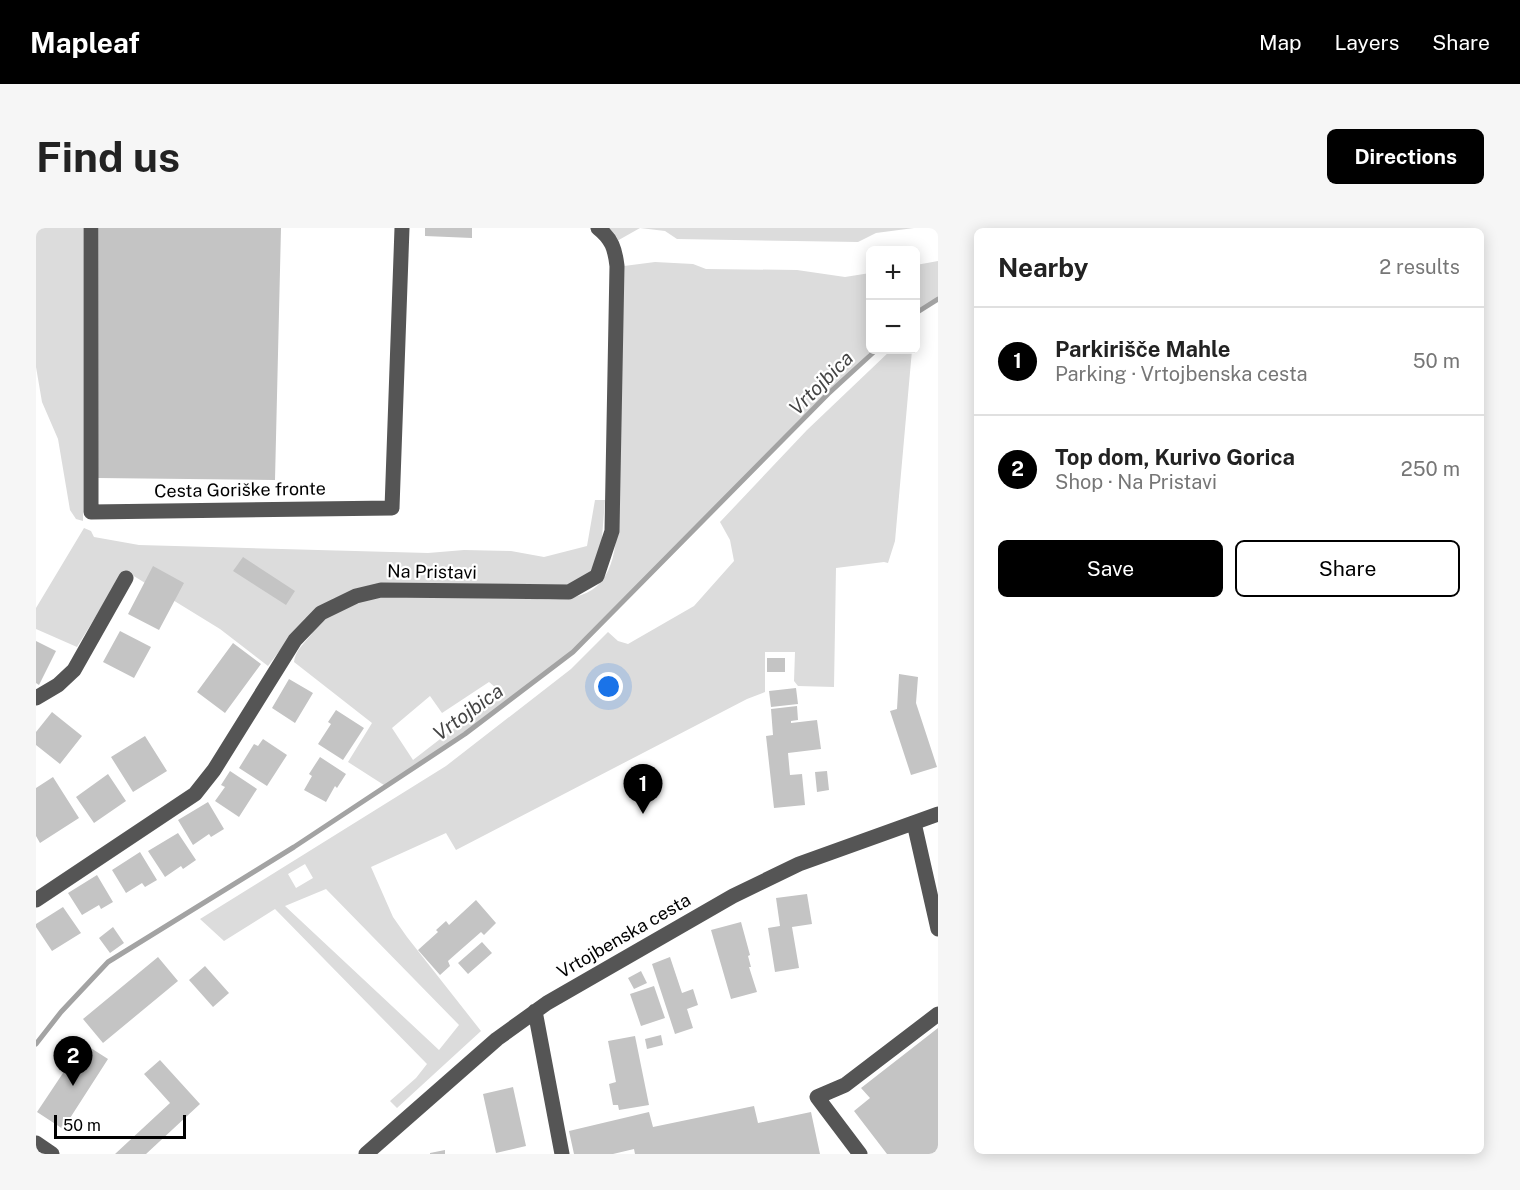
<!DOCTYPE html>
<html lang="en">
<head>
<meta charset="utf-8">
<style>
	:root { --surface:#fff; --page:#f6f6f6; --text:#222; --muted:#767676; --line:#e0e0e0; --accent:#000 }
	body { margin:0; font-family:"Public Sans",sans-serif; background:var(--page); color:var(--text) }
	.controls { position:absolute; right:18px; top:18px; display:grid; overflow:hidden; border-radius:9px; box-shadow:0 3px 15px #0003 }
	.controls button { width:54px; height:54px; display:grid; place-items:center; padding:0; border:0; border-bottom:2px solid var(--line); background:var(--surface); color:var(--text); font:30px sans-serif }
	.scale { position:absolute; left:18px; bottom:15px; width:132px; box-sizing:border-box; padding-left:6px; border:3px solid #000; border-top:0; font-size:16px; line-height:21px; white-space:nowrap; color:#000; -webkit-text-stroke:4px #fff; paint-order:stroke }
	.you { position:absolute; left:573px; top:459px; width:21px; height:21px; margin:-15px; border:4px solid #fff; border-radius:50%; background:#1a73e8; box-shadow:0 0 0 9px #1a73e833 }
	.badge { display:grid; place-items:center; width:39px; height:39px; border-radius:50%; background:var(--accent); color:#fff; font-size:20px; font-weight:700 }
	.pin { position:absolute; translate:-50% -50px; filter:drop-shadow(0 2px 3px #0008) }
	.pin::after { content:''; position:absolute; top:32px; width:21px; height:18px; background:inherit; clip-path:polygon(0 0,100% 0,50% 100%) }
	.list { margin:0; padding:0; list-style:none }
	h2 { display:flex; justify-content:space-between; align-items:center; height:78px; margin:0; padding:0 24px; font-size:26px }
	h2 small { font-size:20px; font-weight:400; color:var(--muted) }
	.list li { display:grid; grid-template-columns:39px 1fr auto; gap:18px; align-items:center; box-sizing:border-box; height:108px; padding:0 24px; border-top:2px solid var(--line) }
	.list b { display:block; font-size:22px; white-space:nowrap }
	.list p { margin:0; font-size:20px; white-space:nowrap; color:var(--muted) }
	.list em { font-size:20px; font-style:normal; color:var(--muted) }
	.actions { display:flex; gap:12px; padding:18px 24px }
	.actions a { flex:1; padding:14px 0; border:2px solid var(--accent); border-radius:9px; text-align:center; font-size:21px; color:var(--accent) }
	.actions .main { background:var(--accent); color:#fff }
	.map { position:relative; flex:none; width:902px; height:926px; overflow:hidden; border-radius:9px }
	header { display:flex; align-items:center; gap:36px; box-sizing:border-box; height:84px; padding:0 30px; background:var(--accent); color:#fff }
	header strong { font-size:28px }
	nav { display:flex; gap:33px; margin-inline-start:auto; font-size:21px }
	.intro { display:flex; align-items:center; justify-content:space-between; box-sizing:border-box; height:144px; padding:0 36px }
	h1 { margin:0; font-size:42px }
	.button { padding:15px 27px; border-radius:9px; background:var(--accent); color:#fff; font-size:21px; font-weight:700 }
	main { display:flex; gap:36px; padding:0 36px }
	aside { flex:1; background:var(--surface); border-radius:9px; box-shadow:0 3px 15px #0003 }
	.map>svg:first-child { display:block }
	.green { fill:#dcdcdc; fill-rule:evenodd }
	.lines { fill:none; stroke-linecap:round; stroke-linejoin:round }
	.stream { stroke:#a3a3a3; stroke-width:5 }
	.building { fill:#c4c4c4 }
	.minor { stroke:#555; stroke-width:15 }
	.labels { text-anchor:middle; stroke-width:4.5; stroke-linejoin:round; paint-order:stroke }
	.street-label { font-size:18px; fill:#000; stroke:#fff }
	.water-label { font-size:20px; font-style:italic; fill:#444; stroke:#fff }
</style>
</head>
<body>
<header>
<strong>Mapleaf</strong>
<nav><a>Map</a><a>Layers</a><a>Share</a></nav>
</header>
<div class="intro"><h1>Find us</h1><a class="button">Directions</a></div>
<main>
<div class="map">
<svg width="902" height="926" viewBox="0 0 902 926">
	<rect width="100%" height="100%" fill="#fff"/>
	<path class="green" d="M0,0H47V293L40,291L34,282L22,211L6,174L0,139Z
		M569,0H878L840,5L822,14L641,11L629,3L604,0L581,13Z
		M902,33V71L880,86V37Z
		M619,34L657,36L670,41L761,42L809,49L834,45V122H836L763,192L653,308L527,431L428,508L351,559L312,534L336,495L258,434C259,422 270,414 277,404C290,387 313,372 334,369C349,367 365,369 380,369C414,369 448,368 481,370C506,371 541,376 561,358C574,346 578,328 580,312L588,38ZM453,454L465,464L377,532L356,500L394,468L406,485Z
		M855,122H876L859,313L852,335L848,334L800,340L798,459L762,458L758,453L759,424H729V464L711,471L420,622L410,605L335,639L357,689L371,709L445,803L361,880L354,873L380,850L391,836L239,681L188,713L164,691L410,538L535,441L572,404L582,413L592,416L658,378L698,333L694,312L684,294L771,202ZM269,636L277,650L260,660L252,646ZM290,661L423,797L403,822L249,678Z
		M559,272H569L565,322L554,346L534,360L335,357L297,371L251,413L232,438L184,401L88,342L41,419L0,401V380L48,300L55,303L58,309L103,317L392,325L428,322L475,323L508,329L551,318Z"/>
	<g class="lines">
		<path class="stream" d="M880,85L902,71
			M0,816L25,784L72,734L258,619L429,506L537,424L792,166L840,122"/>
	</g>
	<path class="building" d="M63,0H245L239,252L62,250Z
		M389,0H436V10L389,8Z
		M207,329L259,363L250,377L197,343Z
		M117,338L148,355L123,402L92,386Z
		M84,403L115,419L98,450L67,434Z
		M0,413L20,423L3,457L0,455Z
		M197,415L225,436L189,485L161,464Z
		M731,430H749V444H731Z
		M863,446L882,449L880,475L901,539L875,547L854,483L861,481Z
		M253,451L277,465L259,495L236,480Z
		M760,460L762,476L735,479L733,463Z
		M761,478L762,492L755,493V495L781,492L785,521L752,525L754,547L766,546L769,577L738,580L730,508L737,507L735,481Z
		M300,482L328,500L307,532L282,516L295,496L292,494Z
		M16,484L46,508L24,536L0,517V504Z
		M109,508L131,543L97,564L75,529Z
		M227,511L251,527L231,558L203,540L218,516L222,518Z
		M284,529L310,546L301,560L299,558L290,574L268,562L276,548L273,546Z
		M194,543L221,561L203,589L179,573L189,559L185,557Z
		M791,543L793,562L781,564L779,544Z
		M72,546L90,573L58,595L40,569Z
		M17,549L43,590L4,615L0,608V560Z
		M172,574L188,601L175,609L173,606L157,617L142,592Z
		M142,605L160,632L147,641L145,638L129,649L112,623Z
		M104,624L121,652L109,659L106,655L90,665L76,642Z
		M61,647L77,674L65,681L63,677L46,687L32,665Z
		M771,666L776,696L756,699L763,740L739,744L732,700L744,698L740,670Z
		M440,672L460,695L448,707L445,704L421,725L412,733L414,738L404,747L382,722L402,704L400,702L410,693L413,697Z
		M27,679L45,705L16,723L0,699V696Z
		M705,694L714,727L712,728L715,739H713L721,764L695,771L675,702Z
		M77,699L88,715L74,725L63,710Z
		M446,714L456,725L432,746L422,735Z
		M122,729L142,753L67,815L47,791Z
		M634,729L646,765L657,761L662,777L651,781L657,800L639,806L616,736Z
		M169,738L193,765L177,779L153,752Z
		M605,743L611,755L598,761L592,750Z
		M618,758L629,790L605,798L594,766Z
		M902,800V926H851L818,883L834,870L825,860Z
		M625,807L627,817L611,821L609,811Z
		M599,808L613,877L583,882L582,877H577L573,856L580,854L572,813Z
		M47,815L72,831L27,901L1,884Z
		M124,832L164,876L110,926H79L134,875L108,846Z
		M477,859L490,918L460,925L447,866Z
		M718,878L722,895L775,884L784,926H599L598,921L577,926H538L533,903L613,884L617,899Z
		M409,922V926H394V925Z"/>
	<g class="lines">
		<path class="minor" d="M55,0V284L356,280L366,0
			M0,470L22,457L38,442L90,350
			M878,595L902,701
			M0,672L159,566L178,542L259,412L285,385L320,368L345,362L533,364L561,348L576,303L581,38C579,21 576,11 562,0
			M499,783L526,926
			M0,915L16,926
			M330,926L461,811L511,775L697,668L763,636L902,586
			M824,926L781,869L809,857L902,786"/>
	</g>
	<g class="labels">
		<g class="street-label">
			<text transform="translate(204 262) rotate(-1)" y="6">Cesta Goriške fronte</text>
			<text transform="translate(396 344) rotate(1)" y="6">Na Pristavi</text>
			<text transform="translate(588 708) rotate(-30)" y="6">Vrtojbenska cesta</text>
		</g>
		<g class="water-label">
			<text transform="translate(785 155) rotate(-45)" y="7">Vrtojbica</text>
			<text transform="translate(432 484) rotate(-36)" y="7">Vrtojbica</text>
		</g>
	</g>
</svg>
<div class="controls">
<button>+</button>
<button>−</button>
</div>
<div class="scale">50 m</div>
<div class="you"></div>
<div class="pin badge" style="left:607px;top:586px">1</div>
<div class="pin badge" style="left:37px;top:858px">2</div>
</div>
<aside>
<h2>Nearby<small>2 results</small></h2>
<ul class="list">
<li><span class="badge">1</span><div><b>Parkirišče Mahle</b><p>Parking · Vrtojbenska cesta</p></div><em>50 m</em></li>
<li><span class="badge">2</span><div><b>Top dom, Kurivo Gorica</b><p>Shop · Na Pristavi</p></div><em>250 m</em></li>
</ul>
<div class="actions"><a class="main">Save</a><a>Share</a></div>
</aside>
</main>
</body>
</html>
